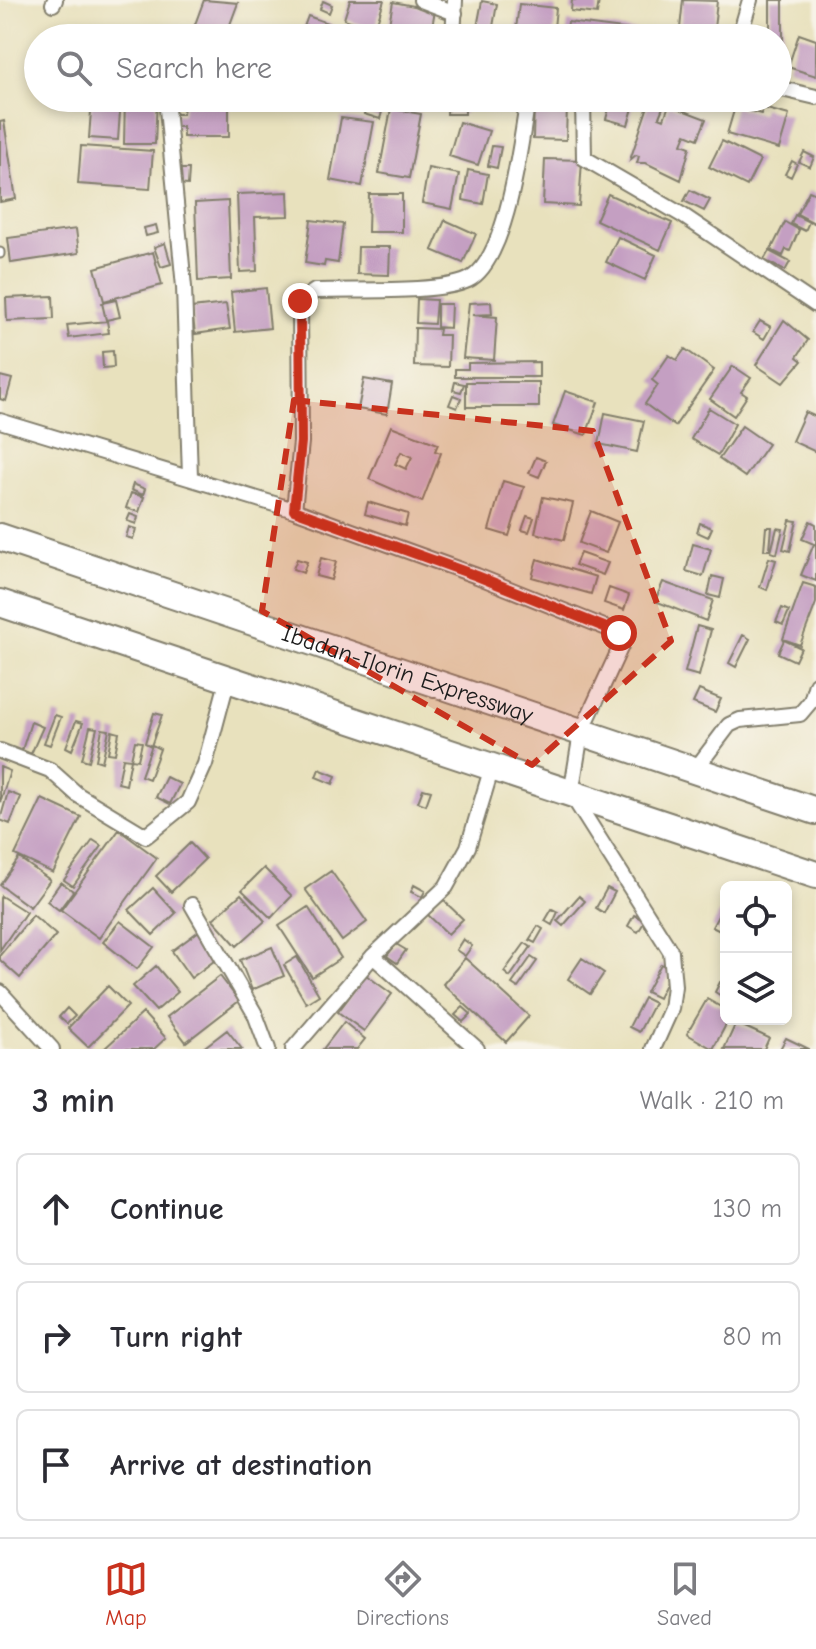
<!DOCTYPE html>
<html lang="en">
<head>
<meta charset="utf-8">
<style>
	:root { --surface:#fff; --page:#f2f2f3; --text:#2b2b33; --muted:#7c7c81; --line:#e1e1e2; --accent:#c8321e }
	body { margin:0; font-family:"Comic Neue",sans-serif; background:var(--page); color:var(--text) }
	.controls { position:absolute; right:24px; bottom:24px; display:grid; overflow:hidden; border-radius:12px; box-shadow:0 4px 12px #0003 }
	.controls button { width:72px; height:72px; display:grid; place-items:center; padding:0; border:0; border-bottom:2px solid var(--line); background:var(--surface); color:var(--text); font:40px sans-serif }
	.stop { position:absolute; width:24px; height:24px; margin:-18px; border:6px solid #c8321e; border-radius:50%; background:#fff }
	.stop.end { background:#c8321e; border-color:#fff; box-shadow:0 2px 8px #0008 }
	.list { margin:0; padding:0; list-style:none }
	h2 { display:flex; justify-content:space-between; align-items:center; height:104px; margin:0; padding:0 32px; font-size:34px }
	h2 small { font-size:26px; font-weight:400; color:var(--muted) }
	.list li { display:grid; grid-template-columns:52px 1fr auto; gap:24px; align-items:center; box-sizing:border-box; height:112px; margin:0 16px 16px; padding:0 16px; border:2px solid var(--line); border-radius:12px }
	.list b { display:block; font-size:30px; white-space:nowrap }
	.list em { font-size:26px; font-style:normal; color:var(--muted) }
	.icon { flex:none; width:44px; height:44px; fill:none; stroke:currentColor; stroke-width:2; stroke-linecap:round; stroke-linejoin:round }
	.map { position:relative; flex:none; width:816px; height:1049px; overflow:hidden }
	.search { position:absolute; background:var(--surface); box-shadow:0 4px 12px #0003; left:24px; right:24px; top:24px; height:88px; display:flex; align-items:center; gap:20px; box-sizing:border-box; padding:0 28px; border-radius:44px; color:var(--muted); font-size:30px }
	.sheet { height:488px; background:var(--surface) }
	nav { display:flex; justify-content:space-around; align-items:center; box-sizing:border-box; height:112px; border-top:2px solid var(--line); background:var(--surface); font-size:22px; color:var(--muted) }
	nav a { display:grid; justify-items:center; gap:4px }
	nav .on { color:var(--accent) }
	.map>svg:first-child { display:block }
	.building { fill:#c49fc2; fill-rule:evenodd }
	.lines { fill:none; stroke-linecap:round; stroke-linejoin:round }
	.service-casing { stroke:#827e6c; stroke-width:11 }
	.minor-casing { stroke:#827e6c; stroke-width:18 }
	.motorway-casing { stroke:#827e6c; stroke-width:30 }
	.service { stroke:#fff; stroke-width:7 }
	.minor { stroke:#fff; stroke-width:14 }
	.motorway { stroke:#fff; stroke-width:26 }
	.route { stroke:#c8321e; stroke-width:10 }
	.marked { fill:#c8321e; fill-opacity:0.2; stroke:#c8321e; stroke-width:6; stroke-dasharray:16 10; stroke-linejoin:round }
	.labels { text-anchor:middle; stroke-width:6; stroke-linejoin:round; paint-order:stroke }
	.street-label { font-size:24px; fill:#1c1c1c; stroke:#f7f3e8 }
</style>
</head>
<body>
<div class="map">
<svg width="816" height="1049" viewBox="0 0 816 1049">
	<rect width="100%" height="100%" fill="#f7f3e8"/>
	<filter id="ink" filterUnits="userSpaceOnUse"><feTurbulence type="fractalNoise" baseFrequency=".0125" numOctaves="2"/><feDisplacementMap in="SourceGraphic" scale="16" xChannelSelector="R" yChannelSelector="G"/><feConvolveMatrix kernelMatrix="1 2 1 2 8 2 1 2 1" color-interpolation-filters="sRGB"/></filter>
	<filter id="wash" filterUnits="userSpaceOnUse"><feTurbulence type="fractalNoise" baseFrequency=".006" numOctaves="4" result="noise"/><feDisplacementMap in="SourceGraphic" scale="32" xChannelSelector="R" yChannelSelector="G"/><feGaussianBlur stdDeviation="1.8" result="paint"/><feColorMatrix in="noise" values="0 0 0 0 0 0 0 0 0 0 0 0 0 0 0 0 0 1.4 0 .05"/><feComposite in="paint" operator="in"/></filter>
	<g filter="url(#wash)">
		<rect width="100%" height="100%" fill="#e8e1bd"/>
		<g id="blocks">
			<path class="building" d="M204,0L238,3L225,38H190Z
				M350,0H384L375,29L344,19Z
				M572,0H599L597,14L571,11Z
				M683,0L717,1L713,38H679Z
				M770,0H783V59H778V38H770Z
				M323,1L332,5L329,13L320,9Z
				M482,1L497,4L491,38H475Z
				M393,2L435,10L430,38L387,35Z
				M519,4L556,8L553,38H515Z
				M308,16L333,25L328,38L301,35Z
				M568,22L639,31L638,38H566Z
				M348,28L379,34L378,38H346Z
				M799,34L816,40V76L788,67Z
				M92,98H121L118,140L89,138Z
				M125,98H157L155,144H124Z
				M612,98H636L628,125L606,119Z
				M650,100L664,105L659,117L664,119L669,105L706,119L698,139L686,134L682,144L690,147L681,180L646,163H637L639,156L636,155L630,160Z
				M448,101H465V114H447Z
				M367,103L383,108L380,119L364,114Z
				M534,103L567,104L566,140L533,139Z
				M184,104L229,105V137H183V127H176V114H183Z
				M735,107L761,114L763,108L789,115L779,149L727,134Z
				M391,109L421,114L409,178L379,173Z
				M341,118L374,122L362,186L330,180Z
				M4,121L16,199L0,202V122Z
				M459,122L489,131L478,165L449,156Z
				M722,141L760,160L747,186L709,167Z
				M81,146L153,151L150,189L78,184Z
				M492,146L501,147L497,168L488,166Z
				M804,152L814,157L810,167L799,162Z
				M545,159L582,160L579,206L543,204Z
				M792,161L797,164L791,177L785,174Z
				M428,168L459,174L452,209L422,203Z
				M177,169H189L188,185L177,184Z
				M468,170L488,174L483,204L463,200Z
				M690,190L710,200L704,211L684,201Z
				M809,191L816,194V224L797,214Z
				M288,192L289,216L255,217L257,271L240,272L237,194Z
				M369,194H402V232H368Z
				M608,194L672,223L660,250L596,220Z
				M228,201L231,279L198,281L195,203Z
				M795,215L809,222L805,231L791,224Z
				M311,220L343,224L338,263L325,261L324,266L305,263Z
				M445,220L476,234L463,263L432,250Z
				M785,222L799,230L790,251L786,249L783,256L771,250Z
				M156,225L158,233L146,236L144,228Z
				M76,229L79,253L11,263L8,238Z
				M618,237L656,255L645,280L606,262Z
				M165,243L171,264L161,267L154,247Z
				M358,247H390L389,275L357,274Z
				M769,251L790,262L785,271L764,260Z
				M153,252L162,285L104,301L95,268Z
				M266,288L270,328L235,332L231,292Z
				M53,296L54,319L7,321L6,298Z
				M417,299L436,300L434,324L416,323Z
				M116,300L120,317L106,320L102,303Z
				M491,302L492,314L472,315L497,317L494,360L463,358L469,303Z
				M226,304L230,329L195,334L192,308Z
				M437,304H451L450,328L437,327Z
				M784,320L808,340L797,357L802,361L783,383L756,365Z
				M107,321L109,333L69,338L67,325Z
				M760,321L771,327L764,339L753,332Z
				M415,328L439,329L438,335H449L448,367L414,366Z
				M685,349L714,370L675,426L645,404L658,385L652,380L669,355L677,360Z
				M113,351L114,367L103,368L102,352Z
				M539,362V377H455V369H468V363Z
				M733,366L751,378L741,392L747,396L734,416L710,399Z
				M0,376L12,379L6,401L0,399Z
				M364,379L392,384L387,414L358,409Z
				M455,382L464,384L461,392L453,390Z
				M466,382H539V407H466Z
				M565,391L598,402L586,435L553,425Z
				M453,395L461,398L457,408L449,405Z
				M709,408L735,424L718,455L691,439Z
				M805,412L816,417V452L792,441Z
				M605,413L644,421L637,452L599,444Z
				M391,426L438,444L435,451L441,453L422,502L369,479ZM401,452L412,457L406,469L395,464Z
				M742,426L768,444L745,477L719,459Z
				M536,457L546,461L539,477L529,473Z
				M503,481L524,487L509,536L489,530Z
				M133,484L145,489L143,495L131,490Z
				M131,493L144,497L139,512L126,508Z
				M543,497L573,503L564,540L535,533Z
				M368,502L408,514L405,526L365,514Z
				M591,511L618,522L606,553L579,543Z
				M130,514L138,517L136,524L127,521Z
				M527,516L534,518L529,532L522,530Z
				M790,520L797,521L790,551L783,549Z
				M810,521L816,524V581L801,575L814,544L802,539Z
				M700,523L712,528L708,537L697,532Z
				M129,527L136,529L133,539L126,537Z
				M766,527H772L770,550H764Z
				M777,528L783,529L777,554L771,552Z
				M693,544L711,549L703,576L686,571Z
				M580,553L608,563L603,575L575,565Z
				M321,558L336,562L331,580L316,576Z
				M769,558L776,560L767,590L760,587Z
				M297,559L307,562L303,573L293,569Z
				M537,559L596,577L591,594L532,577Z
				M712,576L724,579L720,598L708,595Z
				M663,582L713,600L706,621L655,601Z
				M803,583L816,587V603L800,645L783,639Z
				M609,588L629,595L624,610L604,603Z
				M782,608L789,611L783,625L776,622Z
				M697,626L711,630L699,676L685,672Z
				M743,635L750,639L736,667L729,663Z
				M784,640L801,648L795,661L778,653Z
				M699,690L721,699L715,712L693,703Z
				M154,713L162,715L151,746L145,743Z
				M55,715L61,717L50,745L44,743Z
				M76,721L83,723L72,750L66,747Z
				M31,722L43,727L31,754L22,750Z
				M90,727L97,728L89,761L82,759Z
				M102,729L109,730L102,762L96,760Z
				M112,731L119,733L115,754L108,753Z
				M135,741L142,742L138,760L131,759Z
				M152,745L160,749L149,779L141,776Z
				M123,758L131,759L126,785L118,783Z
				M0,767L10,771L0,803Z
				M319,769L336,776L333,784L316,777Z
				M166,777L180,784L170,804L156,797Z
				M423,789L431,791L426,805L418,802Z
				M8,792L21,797L10,824L0,820Z
				M42,799L81,817L53,873L15,855Z
				M119,830L157,858L99,938L61,910Z
				M93,840L102,846L73,886L64,880Z
				M190,843L205,859L171,892L156,876Z
				M19,858L50,880L30,907L0,885Z
				M264,868L292,896L271,918L242,890Z
				M331,871L367,922L342,941L305,889Z
				M61,882L73,891L59,910L47,901Z
				M414,885L425,891L422,897L411,892Z
				M153,888L176,913L153,935L129,910Z
				M607,888L615,892L604,913L596,908Z
				M241,894L265,921L237,946L213,919Z
				M1,896L26,912L0,950V898Z
				M579,896L585,901L563,926L557,921Z
				M441,898L463,919L448,934L426,913Z
				M726,901V930L724,933L712,927Z
				M308,907L341,958L312,977L279,926Z
				M552,909L558,912L552,925L545,921Z
				M33,915L56,935L20,978L0,960V955Z
				M634,915L645,921L638,932L628,926Z
				M120,921L154,947L137,969L103,942Z
				M538,926L543,929L535,943L529,940Z
				M199,931L218,958L191,978L172,951Z
				M463,939L472,946L465,956L456,950Z
				M525,943L531,947L510,977L504,972Z
				M396,944L406,950L397,963L387,956Z
				M272,947L284,976L252,990L240,960Z
				M297,957L319,995L306,1003L284,965Z
				M531,957L537,961L518,988L512,984Z
				M465,958L529,1016L506,1042L443,984Z
				M582,958L604,973L590,994L568,979Z
				M661,964L672,970L658,998L646,992Z
				M156,966L178,992L156,1011L133,986Z
				M366,975L392,994L364,1031L338,1012Z
				M220,976L239,1001L186,1042L167,1017Z
				M720,982L726,985V999L715,992Z
				M108,986L128,1006L88,1047L68,1028Z
				M644,998L654,1003L639,1032L629,1027Z
				M707,999L726,1010V1019H729L713,1049L687,1034Z
				M463,1007L471,1014L463,1022L455,1015Z
				M67,1008L75,1016L67,1024L59,1017Z
				M143,1013L166,1038L154,1049H104Z
				M344,1022L365,1039L357,1049H323Z
				M736,1023L769,1038L764,1049H724Z
				M227,1030L242,1049H202Z
				M786,1038L809,1049H780Z"/>
		</g>
	</g>
	<g filter="url(#ink)">
		<use href="#blocks" fill-opacity="0" stroke="#827e6c" stroke-width="2"/>
		<g class="lines">
			<g class="service-casing">
				<path id="service" d="M0,254V252"/>
			</g>
			<g class="minor-casing">
				<path id="minor" d="M421,0L455,13
					M53,4L55,0
					M453,38L455,0
					M739,38L750,0
					M778,88L816,97
					M166,98L184,287L190,477
					M583,98L584,158L682,215L816,305
					M0,421L294,510L477,576L619,633L621,646L581,733L571,794L671,952L674,986L671,1009L653,1049
					M294,510L301,442L300,301L315,291C352,289 438,294 468,280C508,261 521,139 528,98
					M0,751L50,770L78,795L146,836L188,802L205,764L228,678
					M695,770L729,725L740,720L800,714L811,701L816,684
					M192,905L255,1014L268,1049
					M373,956L477,1049
					M0,992L52,1049
					M293,1049L373,956L446,887L468,847L492,767"/>
			</g>
			<g class="motorway-casing">
				<g id="motorway">
					<path id="s1" d="M0,537L816,811"/>
					<path d="M0,603L816,875"/>
				</g>
			</g>
			<use href="#service" class="service"/>
			<use href="#minor" class="minor"/>
			<use href="#motorway" class="motorway"/>
		</g>
	</g>
	<g class="lines" filter="url(#ink)">
		<path class="route" d="M300,301L301,442L294,510L477,576L619,633"/>
	</g>
	<path class="marked" d="M294,400L593,431L671,641L532,765L262,611Z"/>
	<g class="labels">
		<g class="street-label">
			<text dy="8" stroke="none"><textPath href="#s1" startOffset="430">Ibadan-Ilorin Expressway</textPath></text>
		</g>
	</g>
</svg>
<div class="controls">
<button><svg class="icon" aria-label="locate" viewBox="0 0 24 24"><circle cx="12" cy="12" r="6"/><path d="M12 2v4M12 18v4M2 12h4M18 12h4"/></svg></button>
<button><svg class="icon" aria-label="layers" viewBox="0 0 24 24"><path d="M12 4l9 5-9 5-9-5zM3 14l9 5 9-5"/></svg></button>
</div>
<div class="stop" style="left:619px;top:633px"></div>
<div class="stop end" style="left:300px;top:301px"></div>
<div class="search"><svg class="icon" aria-label="search" viewBox="0 0 24 24"><circle cx="10" cy="10" r="6"/><path d="M15 15l6 6"/></svg>Search here</div>
</div>
<section class="sheet">
<h2>3 min<small>Walk · 210 m</small></h2>
<ul class="list">
<li><svg class="icon" aria-label="ahead" viewBox="0 0 24 24"><path d="M12 20V5M6 11l6-6 6 6"/></svg><div><b>Continue</b></div><em>130 m</em></li>
<li><svg class="icon" aria-label="right" viewBox="0 0 24 24"><path d="M7 20v-9h11M14 6l5 5-5 5"/></svg><div><b>Turn right</b></div><em>80 m</em></li>
<li><svg class="icon" aria-label="arrive" viewBox="0 0 24 24"><path d="M6 21V4h12l-3 4 3 4H6"/></svg><div><b>Arrive at destination</b></div></li>
</ul>
</section>
<nav>
<a class="on"><svg class="icon" aria-label="map" viewBox="0 0 24 24"><path d="M3 6l6-2 6 2 6-2v14l-6 2-6-2-6 2zM9 4v14M15 6v14"/></svg>Map</a>
<a><svg class="icon" aria-label="directions" viewBox="0 0 24 24"><path d="M12 3l9 9-9 9-9-9zM9 14v-3h6M13 9l2 2-2 2"/></svg>Directions</a>
<a><svg class="icon" aria-label="saved" viewBox="0 0 24 24"><path d="M7 4h10v16l-5-4-5 4z"/></svg>Saved</a>
</nav>
</body>
</html>
